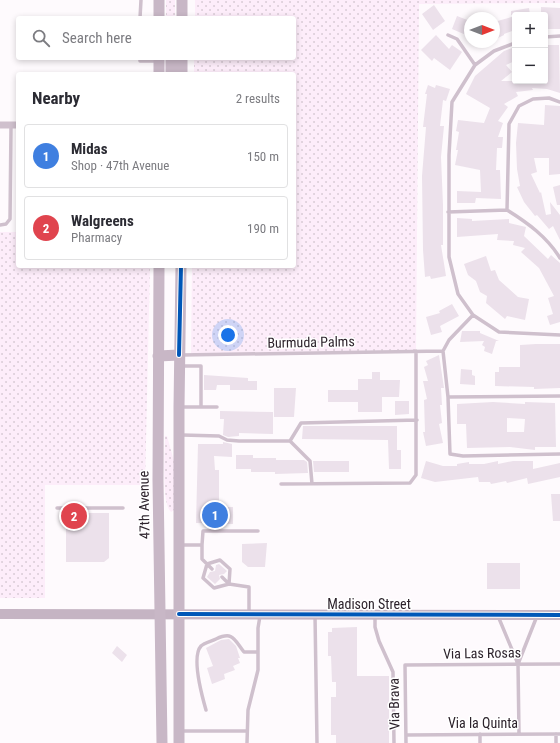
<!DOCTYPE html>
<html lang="en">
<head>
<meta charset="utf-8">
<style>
	:root { --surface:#fff; --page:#f7f7f7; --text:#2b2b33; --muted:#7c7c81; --line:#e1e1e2; --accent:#766e75 }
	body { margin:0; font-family:"Roboto Condensed",sans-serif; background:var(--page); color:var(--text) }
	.controls { position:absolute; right:12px; top:12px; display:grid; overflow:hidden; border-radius:4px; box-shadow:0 2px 6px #0003 }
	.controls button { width:36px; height:36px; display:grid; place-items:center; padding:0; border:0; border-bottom:1px solid var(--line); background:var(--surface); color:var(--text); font:20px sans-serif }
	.compass { position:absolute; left:464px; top:12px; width:36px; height:36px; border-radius:50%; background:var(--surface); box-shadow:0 2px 6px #0003; rotate:90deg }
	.you { position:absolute; left:228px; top:335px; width:14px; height:14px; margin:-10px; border:3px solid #fff; border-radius:50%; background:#1a73e8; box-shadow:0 0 0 6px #1a73e833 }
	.badge { display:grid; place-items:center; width:26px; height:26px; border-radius:50%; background:var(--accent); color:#fff; font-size:13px; font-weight:700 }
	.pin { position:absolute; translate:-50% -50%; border:2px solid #fff; box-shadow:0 1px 4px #0006 }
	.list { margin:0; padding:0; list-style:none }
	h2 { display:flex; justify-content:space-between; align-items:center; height:52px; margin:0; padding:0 16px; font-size:17px }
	h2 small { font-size:13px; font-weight:400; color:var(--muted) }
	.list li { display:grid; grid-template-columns:26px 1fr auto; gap:12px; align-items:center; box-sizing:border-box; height:64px; margin:0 8px 8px; padding:0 8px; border:1px solid var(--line); border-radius:4px }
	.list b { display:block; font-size:15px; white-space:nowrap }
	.list p { margin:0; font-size:13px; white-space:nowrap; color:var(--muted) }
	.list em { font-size:13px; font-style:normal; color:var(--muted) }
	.icon { flex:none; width:22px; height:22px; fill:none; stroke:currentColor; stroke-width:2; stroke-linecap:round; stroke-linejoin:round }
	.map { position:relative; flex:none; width:560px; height:743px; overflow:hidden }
	.search { position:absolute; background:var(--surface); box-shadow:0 2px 6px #0003; left:16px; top:16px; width:280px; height:44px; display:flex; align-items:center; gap:10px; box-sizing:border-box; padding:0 14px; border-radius:4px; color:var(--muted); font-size:15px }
	.panel { position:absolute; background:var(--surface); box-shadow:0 2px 6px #0003; left:16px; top:72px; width:280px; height:196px; border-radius:4px }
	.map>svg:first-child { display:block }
	.grass { fill:url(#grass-dots) }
	.building { fill:#ece1eb; fill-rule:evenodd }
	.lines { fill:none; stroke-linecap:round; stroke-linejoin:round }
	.lane { stroke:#cfc0cd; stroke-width:3.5 }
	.street { stroke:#cfc0cd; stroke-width:7 }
	.secondary { stroke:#c5b4c3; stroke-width:10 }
	.primary { stroke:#c8b7c6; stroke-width:11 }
	.cycleway-casing { stroke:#fff; stroke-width:6 }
	.cycleway { stroke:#0057b8; stroke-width:4 }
	.labels { text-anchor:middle; stroke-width:3; stroke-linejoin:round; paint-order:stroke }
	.street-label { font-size:14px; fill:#2d232c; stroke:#fff }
</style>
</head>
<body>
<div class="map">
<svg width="560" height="743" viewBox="0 0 560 743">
	<defs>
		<pattern id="grass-dots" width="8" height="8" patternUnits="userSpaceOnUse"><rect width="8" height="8" fill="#fdedfa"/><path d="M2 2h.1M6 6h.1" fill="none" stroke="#d9cbd6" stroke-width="1.8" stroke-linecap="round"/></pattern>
	</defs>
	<rect width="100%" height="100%" fill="#fefafd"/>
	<path class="grass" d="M166,0H175V18H166Z
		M195,0H560V3L419,4L416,351L191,355L192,266H294V74H194V58H294V18H195Z
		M0,232H18V266H150L145,485H45V598H0Z
		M165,436H167L174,461V510L171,512C161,503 165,451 165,436Z"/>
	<path class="building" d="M434,5L445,21L433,30L422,14Z
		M541,7L560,8V29H545V15H541Z
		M529,8L530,15H511V11Z
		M457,16L470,21L466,35L452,29Z
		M515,16V30L504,34V35L494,40V22Z
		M436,35L449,49L452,45L462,52L450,70L434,58L432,61L421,50Z
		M545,45H559L560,93L547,89L532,88L533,90L516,92L518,96L504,104L508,107L498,121L503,123L498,137H503L502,148H497L496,170H500L501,199L476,198L475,203H457V191L481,192L480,170L455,165L458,150H456L459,132L456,131L458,120L484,123L490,108L466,94L475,76L504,51L515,47V61L506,65L512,72L501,81H545Z
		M428,85L435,88L436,85L450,89L446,101L443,100L440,126H444L441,157L443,205V245H441L446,276L431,279L430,276L425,277L423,250L422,176L426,127H423L427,94H425Z
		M545,105L560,106V174L549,175V158H534L537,172L531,174L540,193L541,192L546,215L551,214L550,202L560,215V240L553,226L549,229L537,215L535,216L524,202L517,187L520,186L517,169L516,143L518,123L544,125Z
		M560,185V205H557L553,187Z
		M457,218L472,219V221L509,219V223L526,227L524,236L548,259L551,255L560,263V322L550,325L547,316L553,314L548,298L554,296L539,268L521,252L525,248L513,245L514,241L497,240L498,234L457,237Z
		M486,256L491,271L495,270L499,280L518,297L529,299L525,320L507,316L505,319L486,303L487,296L480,292L476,281L468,275L464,264Z
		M452,304L459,316L440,326L442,332L431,335L426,317L440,313L439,311Z
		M462,331H480V333L499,341H496L492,354L484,351L485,347L482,345L484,341L460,342Z
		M536,344H560V388L534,389V387L495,386V372H499V367H520V345Z
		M439,355L444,388H441L442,405H440L442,423L439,424L443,443L426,446L423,432H425L424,400L427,399L423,381H428L424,367L428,365L426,361Z
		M461,369L472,370V375L475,376V385L460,384Z
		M372,372H380V380H400L399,397H382V412H358V402H328V390H358V379H372Z
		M204,375L248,378V381H257V390H230V385H217L216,390H204Z
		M274,388H296L294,417H274Z
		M395,401H409V414L395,415Z
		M493,402L525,404V402L555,403L556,447H535V450L510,447L467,448L466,424H457V404ZM507,418L525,419L524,432H507Z
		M220,411L273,412V434L239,433V436L228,437L223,435L224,419H220Z
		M370,426H397V450H401V469H389L388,440L302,439L303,426Z
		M223,442L232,444V457L214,456L215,470H219V507H233V524L196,523L198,444H223Z
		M236,455H253V458H276V460H304L307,462L308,473L275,474V472H251V469H236Z
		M313,461H349V472H314Z
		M426,461L443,466H457V464L469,462V464H484L498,461V464L513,461H533V469L560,463V477L528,484L527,478L507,483L506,481L491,484L490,482H479L478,477L435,482L421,478Z
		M551,494H560V521H553Z
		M66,513H109V558L104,562H66Z
		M267,543L265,567H248L242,562V544Z
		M487,563H520V589H487Z
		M219,564L227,571L224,574L219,575L220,579L215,584L207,577L210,572L215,571L216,565Z
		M357,627V676H389V743H336V735H331V697H336V682H332L331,656H328V632H332V628Z
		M229,639L236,646L240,658H238L240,663L233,666L235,670L224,674L225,679L212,684L207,668L213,666L206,648L221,640Z
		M117,646L127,655L122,662L112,653Z"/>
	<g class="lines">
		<path class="lane" d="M140,18L141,0
			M448,35L457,39L475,65
			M545,37L560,36
			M515,43L494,51L475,65L452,102L449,155V257L458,294L473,315L499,332L560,335
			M140,58V61H157
			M560,102L549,98L533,99L519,106L509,124L507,210C528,223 547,237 560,258
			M448,212L507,210
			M0,225L6,224L10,219L11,125
			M473,315L449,340L443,351L448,397L450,454L463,456L560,454
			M182,355L443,351
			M181,366H201V407
			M448,397L560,396
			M180,407H217
			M182,435L219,436L227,440L239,441H290L310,461L312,484
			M290,441L301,423L417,420
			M281,484L410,483L416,475V351
			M57,508H123
			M181,545H202L203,531H258
			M202,545V559L207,564L220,560L230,569L229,584L249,587V613
			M212,569L207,564L203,578L214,588L229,584
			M222,577L229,584
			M315,615L317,743
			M375,616V627L379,641L393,672L394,743
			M498,616L518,664L537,616
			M518,664L519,734
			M206,710C202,696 191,657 201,646C204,643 212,641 216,639C233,631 234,639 244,652H258
			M180,731H247
			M480,734V743
			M556,734V743
			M406,735L560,734
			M247,743L248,710L258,670V628L260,616
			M406,743L405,665L560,664"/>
		<path class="street" d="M0,125H18"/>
		<path class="secondary" d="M0,614L560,615"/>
		<path class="primary" d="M159,0V18
			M182,18V0
			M159,58V74
			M171,58V74
			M182,74V58
			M159,266L158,480L162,743
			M158,356L179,355
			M179,743V407L181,266"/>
		<g class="cycleway-casing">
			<path id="cycleway" d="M179,355L181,266
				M179,614L560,615"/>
		</g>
		<use href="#cycleway" class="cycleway"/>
	</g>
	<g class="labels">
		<g class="street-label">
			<text transform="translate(311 342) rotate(-1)" y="5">Burmuda Palms</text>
			<text transform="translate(144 505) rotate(-91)" y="5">47th Avenue</text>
			<text x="369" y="609">Madison Street</text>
			<text transform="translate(482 653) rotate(-1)" y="5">Via Las Rosas</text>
			<text transform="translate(394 704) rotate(-91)" y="5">Via Brava</text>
			<text x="483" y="728">Via la Quinta</text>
		</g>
	</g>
</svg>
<div class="controls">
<button>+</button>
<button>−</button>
</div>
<svg class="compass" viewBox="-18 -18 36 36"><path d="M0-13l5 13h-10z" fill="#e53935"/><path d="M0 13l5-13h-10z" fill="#7c7c81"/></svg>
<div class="you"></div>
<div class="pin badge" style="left:215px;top:515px;background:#3f7fe0">1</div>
<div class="pin badge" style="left:74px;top:516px;background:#e0444e">2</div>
<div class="search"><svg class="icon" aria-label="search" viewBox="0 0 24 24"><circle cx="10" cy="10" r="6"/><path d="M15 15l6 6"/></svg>Search here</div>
<section class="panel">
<h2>Nearby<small>2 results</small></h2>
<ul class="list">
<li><span class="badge" style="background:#3f7fe0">1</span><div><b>Midas</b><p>Shop · 47th Avenue</p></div><em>150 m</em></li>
<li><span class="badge" style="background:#e0444e">2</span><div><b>Walgreens</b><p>Pharmacy</p></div><em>190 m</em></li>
</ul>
</section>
</div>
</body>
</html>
